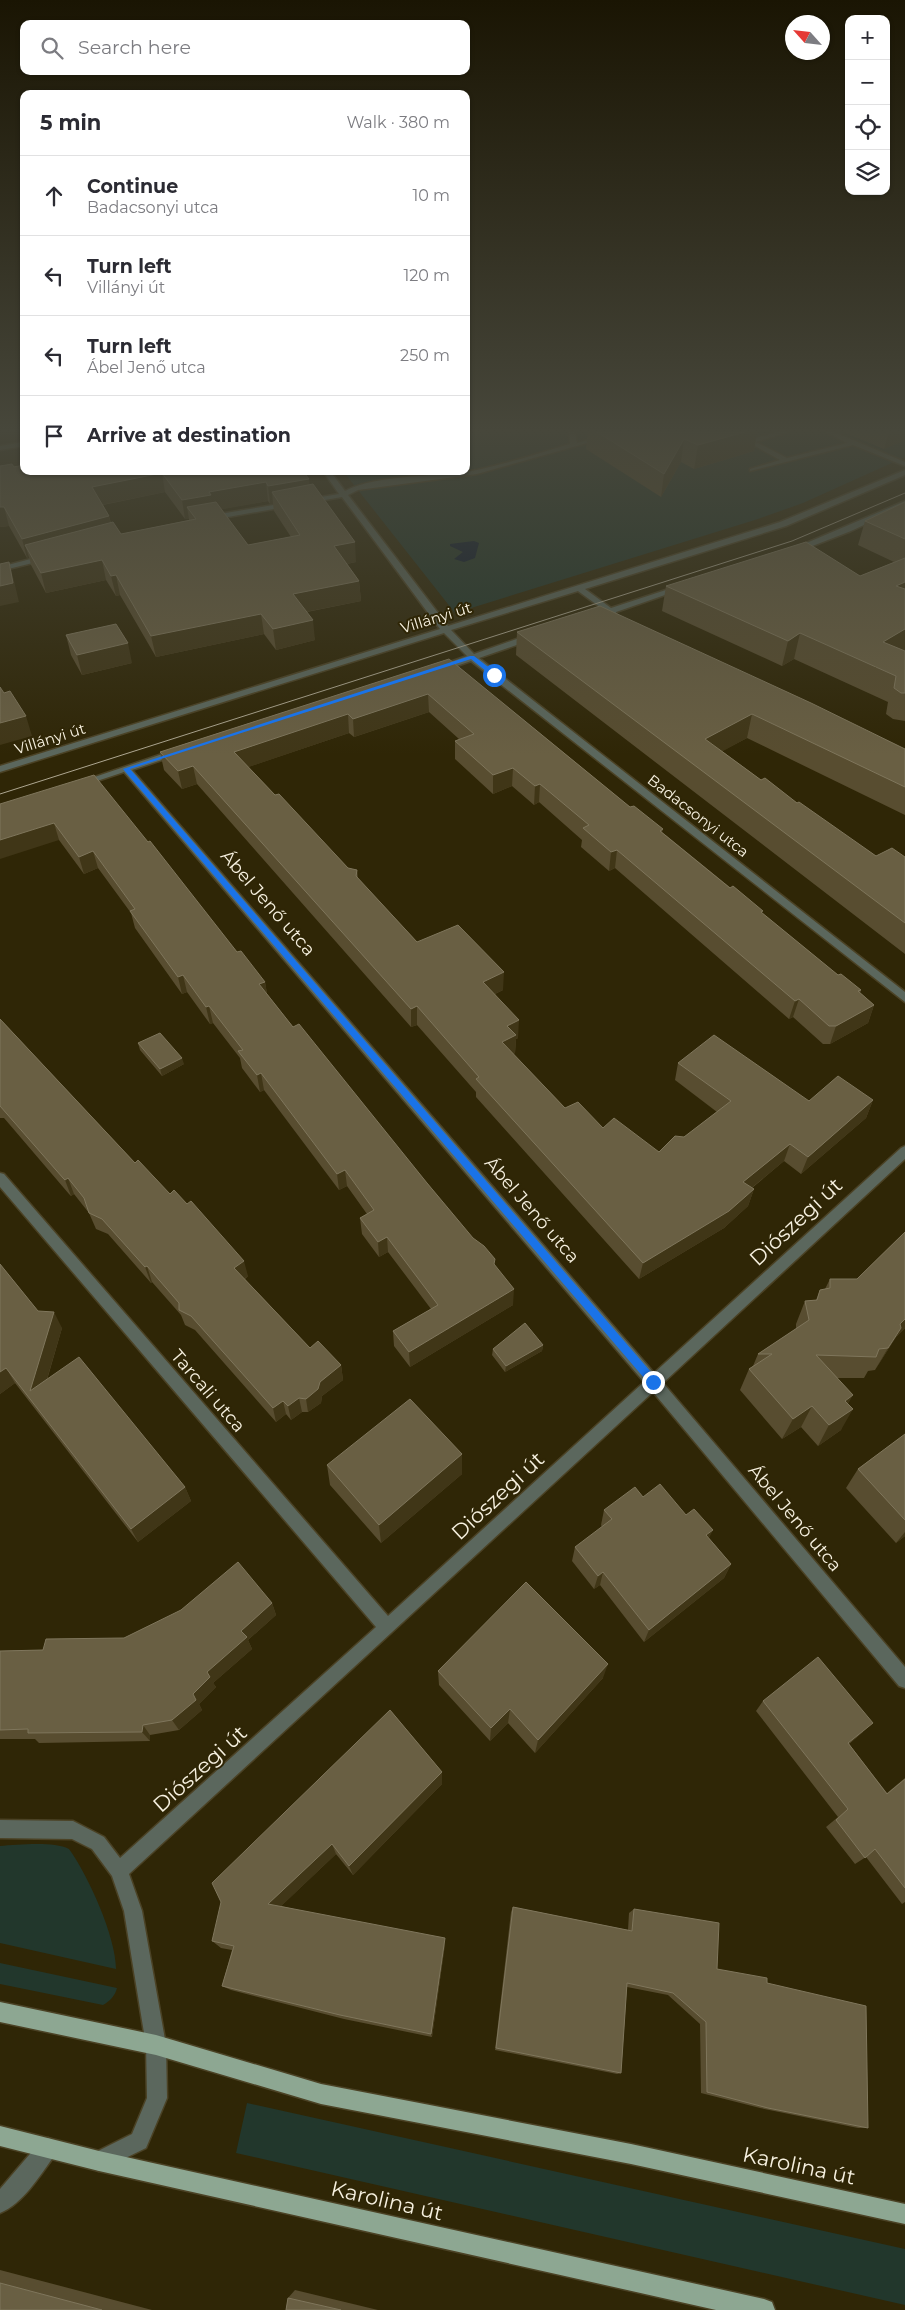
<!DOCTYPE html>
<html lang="en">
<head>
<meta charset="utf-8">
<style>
	:root { --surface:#fff; --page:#f7f7f7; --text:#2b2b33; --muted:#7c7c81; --line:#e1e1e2 }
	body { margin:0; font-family:Montserrat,sans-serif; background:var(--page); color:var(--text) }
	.controls { position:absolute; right:15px; top:15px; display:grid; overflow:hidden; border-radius:10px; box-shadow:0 1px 4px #0004 }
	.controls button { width:45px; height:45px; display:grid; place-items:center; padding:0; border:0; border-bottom:1px solid var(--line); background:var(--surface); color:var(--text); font:25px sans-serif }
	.compass { position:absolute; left:785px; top:15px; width:45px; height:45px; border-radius:50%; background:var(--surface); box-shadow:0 1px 4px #0004; rotate:297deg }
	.stop { position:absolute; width:15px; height:15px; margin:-11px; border:4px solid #1a73e8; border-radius:50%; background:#fff }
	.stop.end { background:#1a73e8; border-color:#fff; box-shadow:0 1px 5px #0008 }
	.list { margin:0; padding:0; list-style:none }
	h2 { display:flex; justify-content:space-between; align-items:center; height:65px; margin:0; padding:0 20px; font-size:21px }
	h2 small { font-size:16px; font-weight:400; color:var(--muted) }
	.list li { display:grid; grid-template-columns:32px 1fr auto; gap:15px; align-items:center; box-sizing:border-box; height:80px; padding:0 20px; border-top:1px solid var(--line) }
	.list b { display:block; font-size:19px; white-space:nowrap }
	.list p { margin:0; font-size:16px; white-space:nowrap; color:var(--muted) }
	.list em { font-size:16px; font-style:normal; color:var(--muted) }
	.icon { flex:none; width:28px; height:28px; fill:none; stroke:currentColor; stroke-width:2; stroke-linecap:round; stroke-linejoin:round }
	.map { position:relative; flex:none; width:905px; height:2310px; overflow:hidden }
	.search { position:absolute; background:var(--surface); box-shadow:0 1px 4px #0004; left:20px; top:20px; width:450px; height:55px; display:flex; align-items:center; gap:12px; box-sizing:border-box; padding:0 18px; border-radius:10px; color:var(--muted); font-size:19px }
	.panel { position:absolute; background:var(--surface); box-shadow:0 1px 4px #0004; left:20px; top:90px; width:450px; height:385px; border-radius:10px }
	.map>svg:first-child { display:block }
	.green { fill:#22372c }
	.water { fill:#081730 }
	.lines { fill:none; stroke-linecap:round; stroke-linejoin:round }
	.minor-casing { stroke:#4b4225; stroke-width:3 }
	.major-casing { stroke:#4b4225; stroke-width:3 }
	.minor { fill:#5b675d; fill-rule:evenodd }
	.major { fill:#8da792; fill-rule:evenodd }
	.tram { stroke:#aea791; stroke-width:1 }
	.wall { fill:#584d30; fill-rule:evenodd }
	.shaded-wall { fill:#403617 }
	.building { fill:#695f43; stroke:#7f765c }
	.route { fill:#1a73e8 }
	.labels { text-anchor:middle; stroke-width:4; stroke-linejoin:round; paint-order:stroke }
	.far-street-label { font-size:15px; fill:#f7f1e0; stroke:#2f2606 }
	.street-label { font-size:18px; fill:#f7f1e0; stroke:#2f2606 }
	.near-street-label { font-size:21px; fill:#f7f1e0; stroke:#2f2606 }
</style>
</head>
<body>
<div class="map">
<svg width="905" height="2310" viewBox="0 0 905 2310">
	<rect width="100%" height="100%" fill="#2f2606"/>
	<path class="green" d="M466,432H905V457L803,503L758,519L455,613L343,471H466Z
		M0,1846C18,1845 53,1841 69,1849C88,1875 116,1937 116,1969L0,1943Z
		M0,1963L117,1988C115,1996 110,2001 103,2005L0,1984Z
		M247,2103L905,2249V2305L236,2153Z"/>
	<path class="water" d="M474,541L479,543L475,558L464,562L454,559L463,552L450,546V544Z"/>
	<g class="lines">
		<g class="minor-casing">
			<path id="minor" d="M569,432H575L577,443L602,436L605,438L477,474L358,490L348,495L448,626L780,522L905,470V475L786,526L585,589L611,608L678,586L685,588L616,612L617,616L609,614L592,618V614L604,610L578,591L451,630L474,654L528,635H534V639L479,658L905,992V1002L471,661L442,671H436V667L467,656L444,633L0,772V766L440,629L342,497L211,520L207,518L208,516L339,494L323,471H330L345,491C377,474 440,477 477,470C509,463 540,453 570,444Z
				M777,432H788L756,442L787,458L847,443L826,432H834L905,462V466L853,445L750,471V469L780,460L748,442V440Z
				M24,442V446L0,450V446Z
				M905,501V506L851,531L797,552L790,550Z
				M46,555L50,557L49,559L0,571V567Z
				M177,749L182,752L180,754L132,770L654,1373L901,1148L905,1146V1159L663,1383L905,1667V1688L899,1686L653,1392L129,1874L142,1911L166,2045L167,2098L146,2148L99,2171L92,2168L89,2161L92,2154L132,2134L147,2098L146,2045L124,1911L112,1876L92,1849L72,1839L0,1838V1820L73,1821L104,1837L120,1858L376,1627L0,1187V1173L4,1174L388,1616L644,1382L124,772L82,786L77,783Z
				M48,2138L55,2141L58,2148L55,2155C40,2175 23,2204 0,2213V2189L41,2141Z"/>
		</g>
		<g class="major-casing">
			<path id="major" d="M0,2002L156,2035L321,2084L631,2144L905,2204V2224L631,2164L321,2104L156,2055L0,2022Z
				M0,2126L99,2151L764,2299L772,2302L775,2310H716L99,2171L0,2146Z"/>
		</g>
		<use href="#minor" class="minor"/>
		<use href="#major" class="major"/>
		<path class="tram" d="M0,794L792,541L905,493"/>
	</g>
	<path class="wall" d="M588,432H757L754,451L694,469L681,462L661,497L586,449Z
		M843,432H905V440L884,449Z
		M0,466L303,471L309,479V485L356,562L347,564L359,581L361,601L307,612L315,640L276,650L264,634L156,657L120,595L116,596L106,580L46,593L31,565L29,557L27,558L9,526L0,527ZM165,492L185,519H189V520L121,534L111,523L109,516L103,505ZM268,501L270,504H273L274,511L291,537L248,545L221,509Z
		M905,502V650L903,651H905V721L893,719L886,714L888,702L794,659L782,666L662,611L666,586L860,576L894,562L858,545L865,521Z
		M517,632L905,749V815L747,738L722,751L761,780L876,856L905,857V954L516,655Z
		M66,635L132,663L82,675L71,655Z
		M449,659L630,807L663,829L662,832L838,975L861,990L860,993L874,1005L868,1023L830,1044H823L793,1017L789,1019L615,868L609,871L581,847L582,840L539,802L534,805L512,786L493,794L455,759V741L459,739L429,712L354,737L349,733L248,767L275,795L348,868L357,870L358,879L417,942L503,990L495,994L518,1038L516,1039L515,1053L513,1054L565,1108L603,1128L659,1152L684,1137L717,1112L675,1080L678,1063L809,1101L873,1100L866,1118L801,1174L784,1161L752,1188L754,1189L748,1206L724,1228L639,1279L476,1097V1092L417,1025L411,1027L197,784L182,789L164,770L160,752Z
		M0,804L148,842L237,952L265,982L267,994L293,1027L427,1183L494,1265L513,1305L410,1367L394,1346L393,1331L431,1309L388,1252L379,1257L362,1234L360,1218L367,1214L347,1186L339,1190L264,1090L260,1092L242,1068L240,1058L213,1023L210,1024L187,992L182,994L135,928L131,913L98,868L84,874L59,840Z
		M0,1019L135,1163L248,1276L245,1279L310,1348L341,1365L343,1380L322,1396L321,1403L308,1412H302L291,1420L286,1414L276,1422L195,1330L185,1325L181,1315L152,1282L151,1283L108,1234L96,1229L89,1213L74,1194L71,1196L69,1194L4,1118H0Z
		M138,1043L184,1064L162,1076L140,1050Z
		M905,1232V1328L896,1337L875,1370L868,1371L864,1378H837L848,1404L841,1430L818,1446L801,1427L782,1439L740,1390L749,1369L753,1366L758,1354L796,1329V1324L805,1301L816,1300L820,1290L825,1289L830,1279H857Z
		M0,1264L38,1311L62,1328L47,1380L185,1487L191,1501L138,1542L15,1383L0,1394Z
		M543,1345L542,1351L505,1372L492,1355L493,1349Z
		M905,1434V1536L896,1543L846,1488L858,1469Z
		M462,1454V1474L381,1543L330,1485L327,1465Z
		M643,1497L686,1515L709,1538L731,1564L724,1578L644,1642L600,1585L594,1589L572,1561L575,1547L602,1527L601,1525L604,1510Z
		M272,1603L276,1615L248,1640L252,1649L213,1683L216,1687L199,1704L202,1710L179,1730L150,1735V1741L39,1743L35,1739H0V1651L43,1650L124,1638Z
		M438,1671L603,1678L535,1753L508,1723L490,1741L439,1685Z
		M763,1701L863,1732L849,1744L887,1793L905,1778V1902L902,1904L866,1857L855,1864L826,1827L838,1817L756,1711Z
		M390,1710L442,1772V1784L353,1875L336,1854L281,1906L445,1944L432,2037L344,2019L231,1990L222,1986L232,1950L221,1948L212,1941Z
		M513,1907L628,1930L629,1913L634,1909L717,1969L767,1983L868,2128H858L760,2108L701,2093L700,2024L668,1995L627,1987L621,2073L617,2074L495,2050L511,1912Z
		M0,2270L152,2310H0Z
		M295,2290L378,2310H286L288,2298Z"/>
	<path class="shaded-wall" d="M745,432H757L754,451L694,469L698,445Z
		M889,432H905V440L884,449Z
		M684,439L681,462L661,497L664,474Z
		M162,473L165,492L96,506L92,487Z
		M309,479L310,497L272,492L273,504H270L268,486Z
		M266,482L268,501L213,511L187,507L189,519H185L182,500L209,492Z
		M0,507H4L9,526L0,527Z
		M109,516L113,535L25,545L29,557L27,558L22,539Z
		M355,542L356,562L335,566L334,546Z
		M102,560L106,580L46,593L41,573Z
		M9,562L14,581L19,602L0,606V586Z
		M116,575L120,595L116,596L111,576Z
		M359,581L361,601L295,614L293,594Z
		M905,582V604L896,586Z
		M261,614L264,634L156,657L151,636Z
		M313,620L315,640L276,650L273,629Z
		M905,629V650L875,668L883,642Z
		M800,633L794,659L782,666L788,641Z
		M128,643L132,663L82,675L77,655Z
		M428,694L429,712L354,737L353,719Z
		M348,714L349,733L237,771L234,752Z
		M752,714L747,738L701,763L705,739Z
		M26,716L32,736L0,745V723Z
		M193,766L197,784L182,789L178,771Z
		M513,768L512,786L493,794V775Z
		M540,784L539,802L534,805L535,786Z
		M54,823L59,840L0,859V840Z
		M617,850L615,868L609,871L611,852Z
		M93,851L98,868L84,874L79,857Z
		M504,972L503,990L482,1000L483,982Z
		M183,975L187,992L182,994L178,977Z
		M265,982L268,999L259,984Z
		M799,999L793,1017L789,1019L795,1001Z
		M874,1005L868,1023L830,1044L836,1026Z
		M209,1006L213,1023L210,1024L206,1007Z
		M417,1006V1025L411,1027V1009Z
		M519,1020L518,1038L516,1039L515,1053L501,1060L502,1042L507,1026Z
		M182,1058L184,1064L162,1076L160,1069Z
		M261,1073L264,1090L260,1092L257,1075Z
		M873,1100L866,1118L801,1174L808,1157Z
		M790,1144L784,1161L738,1199L743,1182Z
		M345,1170L347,1186L339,1190L337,1174Z
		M68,1178L74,1194L71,1196L65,1180Z
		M754,1189L748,1206L724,1228L639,1279L643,1263Z
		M387,1237L388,1252L379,1257L378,1242Z
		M244,1261L248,1276L238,1283L234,1268Z
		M147,1266L152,1282L151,1283L145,1267Z
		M514,1289L513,1305L410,1367L409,1352Z
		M54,1312L62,1328L39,1406L30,1391Z
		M905,1319V1328L896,1337L875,1370L888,1348L900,1324Z
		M543,1345L542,1351L505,1372L506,1366Z
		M341,1365L343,1380L322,1396L321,1403L308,1412L306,1399L320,1382Z
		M6,1368L15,1383L0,1394V1372Z
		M853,1395L841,1417L845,1401Z
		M299,1398L302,1412L291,1420L288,1406Z
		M283,1401L286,1414L276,1422L273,1408Z
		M812,1406L801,1427L782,1439L793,1419Z
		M853,1409L841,1430L818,1446L829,1425Z
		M462,1454V1474L381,1543L379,1525Z
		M185,1487L191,1501L138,1542L131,1529Z
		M713,1530L706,1544V1535Z
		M905,1532V1536L896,1543Z
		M731,1564L724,1578L644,1642L649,1630Z
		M603,1572L600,1585L594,1589L598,1576Z
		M272,1603L276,1615L248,1640L252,1649L213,1683L216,1687L199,1704L202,1710L179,1730L172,1720L193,1694L207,1672L241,1631Z
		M608,1664L603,1678L535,1753L538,1740Z
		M510,1709L508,1723L490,1741L491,1728Z
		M873,1723L863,1732L839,1751L848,1743Z
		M143,1725L150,1735V1741L142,1732Z
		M442,1772V1784L353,1875L349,1866Z
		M332,1844L336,1854L275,1912L268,1904Z
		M445,1938V1944L432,2037L431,2034Z"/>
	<path class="building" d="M597,432H745L698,445L684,439L664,474Z
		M12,464L14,467L24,465V471H303L309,479L268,486L266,482L209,492L211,495L182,500L162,473L92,487L109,516L22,539L4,507H0V466Z
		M313,484L355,542L334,546L359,581L293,594L313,620L273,629L261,614L151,636L116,575L111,576L102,560L41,573L25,545L113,522L121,534L196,519L187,507L216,502L248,545L300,535L272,492Z
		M905,502V539L865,521Z
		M806,542L860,576L905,558V582L896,586L905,589V629L883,642L905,651V693H901L894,688L896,676L800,633L788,641L666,586Z
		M9,562L13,583L0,586V564Z
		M600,606L811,703L905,749V787L752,714L705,739L761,780L765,778L797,803L799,802L876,856L892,848L905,857V923L517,632Z
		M116,624L128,643L77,655L66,635Z
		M449,659L630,807L634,806L663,829L660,831L730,888L733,886L763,911L761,912L838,975L841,974L861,990L858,991L874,1005L836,1026H829L799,999L795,1001L617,850L611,852L583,828L589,825L540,784L535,786L513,768L493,775L455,741L474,734L428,694L353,719L348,714L234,752L275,795L279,794L348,868L357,870L356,876L417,942L458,925L504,972L483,982L519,1020L507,1026L516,1035L502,1042L565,1108L578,1102L603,1128L614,1118L659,1152L675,1136L684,1137L731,1101L678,1063L714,1035L809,1101L838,1076L873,1100L808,1157L790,1144L743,1182L754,1189L729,1211L643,1263L476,1079L479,1077L417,1006L411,1009L193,766L178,771L160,752Z
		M0,687L4,693L10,691L26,716L0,723Z
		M94,775L148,842L150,841L237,952L241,951L265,982L259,984L293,1027L299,1024L427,1183L473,1238L484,1246L495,1259L494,1264L514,1289L409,1352L393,1331L438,1305L387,1237L378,1242L360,1218L374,1210L345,1170L337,1174L261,1073L257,1075L238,1051L243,1050L209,1006L206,1007L183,975L178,977L130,911L135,909L93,851L79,857L54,823L0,840V804Z
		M0,1019L135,1163L138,1160L170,1194L174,1190L187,1204L191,1201L244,1261L234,1268L310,1348L318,1341L341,1365L320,1382L318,1389L306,1399L299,1398L288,1406L283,1401L273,1408L191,1316L179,1310V1303L147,1266L145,1267L102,1219L89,1213L84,1198L68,1178L65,1180L63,1178L0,1106Z
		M160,1033L182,1058L160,1069L138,1043Z
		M905,1232V1319L900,1324L901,1328L888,1348L879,1349L876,1357L816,1355L853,1395L845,1401L853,1409L829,1425L812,1406L793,1419L749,1369L772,1354H758L809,1320L805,1301L817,1300L820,1290L830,1288V1279H857Z
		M0,1264L38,1311L54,1312L30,1391L79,1357L185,1487L131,1529L6,1368L0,1372Z
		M525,1323L543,1345L506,1366L493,1349Z
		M410,1399L462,1454L379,1525L327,1465Z
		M905,1434V1520L858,1469Z
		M660,1484L686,1515L694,1509L713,1530L706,1535L731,1564L649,1630L603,1572L598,1576L575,1547L612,1519L604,1510L635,1487L643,1497Z
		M238,1562L272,1603L241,1631L247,1637L207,1672L210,1677L193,1694L196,1700L172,1720L143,1725L142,1732L28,1733V1729L0,1730V1651L43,1650L46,1639L124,1638L181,1610Z
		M526,1582L608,1664L538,1740L510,1709L491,1728L438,1671Z
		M818,1657L873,1723L848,1743L887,1794L905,1779V1888L875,1849L865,1858L836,1820L848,1809L763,1701Z
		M390,1710L442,1772L349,1866L332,1844L268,1904L445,1938L431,2034L340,2015L222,1986L234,1946L212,1941L221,1902L212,1883Z
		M513,1907L632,1931L634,1909L719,1923L717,1969L767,1978V1983L866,2006L868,2128L768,2108L707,2092L706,2022L673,1993L627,1983L621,2073L496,2048Z
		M0,2283L102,2310H0Z
		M288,2298L341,2310H286Z"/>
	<linearGradient id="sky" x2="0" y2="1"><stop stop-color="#1a1503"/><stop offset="0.57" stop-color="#47473b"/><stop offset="1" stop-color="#47473b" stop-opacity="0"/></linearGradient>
	<rect width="905" height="755" fill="url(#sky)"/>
	<path class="route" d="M470,656H474L496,673V676H492L471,659L130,769L657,1379L658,1382L653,1386L650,1385L123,769Z"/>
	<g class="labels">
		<g class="far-street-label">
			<text transform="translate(436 618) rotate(-17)" y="5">Villányi út</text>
			<text transform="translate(50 739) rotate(-17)" y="5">Villányi út</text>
			<text transform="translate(698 816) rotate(38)" y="5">Badacsonyi utca</text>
		</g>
		<g class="street-label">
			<text transform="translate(268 903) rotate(49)" y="6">Ábel Jenő utca</text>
			<text transform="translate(532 1210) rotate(49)" y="6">Ábel Jenő utca</text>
			<text transform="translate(208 1391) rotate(49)" y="6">Tarcali utca</text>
			<text transform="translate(795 1518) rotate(50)" y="6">Ábel Jenő utca</text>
		</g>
		<g class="near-street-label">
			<text transform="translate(796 1222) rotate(-43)" y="7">Diószegi út</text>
			<text transform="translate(498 1496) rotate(-43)" y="7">Diószegi út</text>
			<text transform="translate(200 1769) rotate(-42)" y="7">Diószegi út</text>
			<text transform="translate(799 2166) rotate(12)" y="7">Karolina út</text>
			<text transform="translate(387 2201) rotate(13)" y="7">Karolina út</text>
		</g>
	</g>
</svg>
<div class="controls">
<button>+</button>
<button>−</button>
<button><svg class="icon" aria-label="locate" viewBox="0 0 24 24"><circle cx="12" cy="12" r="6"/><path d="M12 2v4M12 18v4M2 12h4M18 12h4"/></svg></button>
<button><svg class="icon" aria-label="layers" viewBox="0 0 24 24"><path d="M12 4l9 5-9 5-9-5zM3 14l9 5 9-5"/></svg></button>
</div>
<svg class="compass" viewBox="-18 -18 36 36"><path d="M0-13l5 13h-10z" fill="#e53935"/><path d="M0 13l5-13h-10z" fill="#7c7c81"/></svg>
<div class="stop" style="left:494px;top:675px"></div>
<div class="stop end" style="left:653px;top:1382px"></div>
<div class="search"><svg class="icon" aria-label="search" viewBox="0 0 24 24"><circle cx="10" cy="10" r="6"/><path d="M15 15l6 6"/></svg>Search here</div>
<section class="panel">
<h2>5 min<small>Walk · 380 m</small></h2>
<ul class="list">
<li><svg class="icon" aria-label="ahead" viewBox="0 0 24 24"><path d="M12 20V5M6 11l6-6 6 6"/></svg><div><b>Continue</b><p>Badacsonyi utca</p></div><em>10 m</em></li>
<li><svg class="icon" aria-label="left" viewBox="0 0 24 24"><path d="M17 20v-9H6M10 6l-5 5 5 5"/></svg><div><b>Turn left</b><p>Villányi út</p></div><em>120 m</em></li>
<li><svg class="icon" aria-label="left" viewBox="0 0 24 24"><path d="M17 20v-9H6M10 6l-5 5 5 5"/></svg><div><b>Turn left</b><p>Ábel Jenő utca</p></div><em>250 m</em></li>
<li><svg class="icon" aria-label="arrive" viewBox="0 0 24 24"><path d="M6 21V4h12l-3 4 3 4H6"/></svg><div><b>Arrive at destination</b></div></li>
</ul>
</section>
</div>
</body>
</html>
